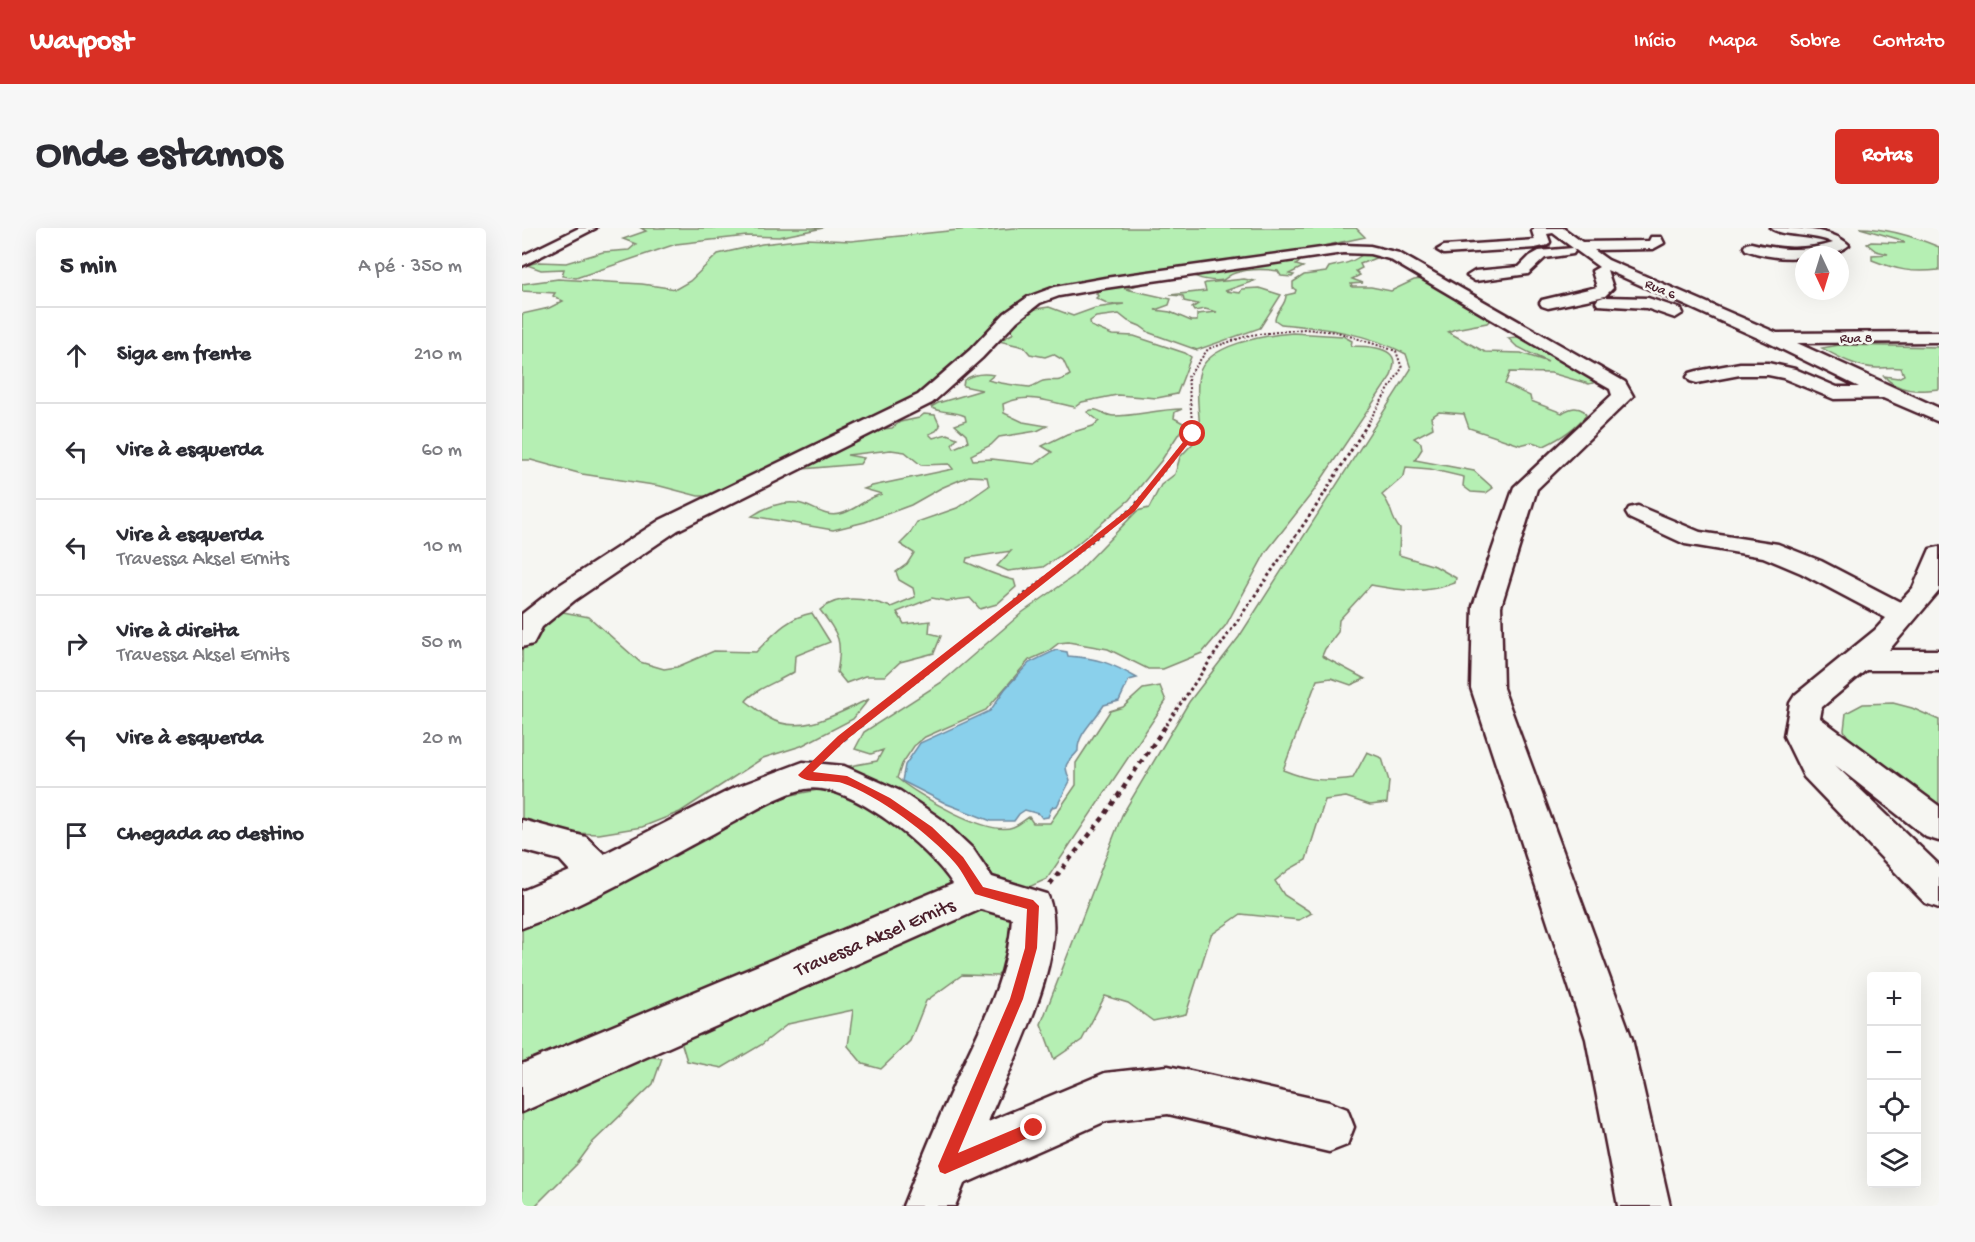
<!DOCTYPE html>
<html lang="pt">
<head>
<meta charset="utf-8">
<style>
	:root { --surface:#fff; --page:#f7f7f7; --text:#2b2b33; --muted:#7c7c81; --line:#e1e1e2; --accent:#d93025 }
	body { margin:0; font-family:"Gochi Hand",sans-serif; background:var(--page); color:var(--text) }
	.controls { position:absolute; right:18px; bottom:18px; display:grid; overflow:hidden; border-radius:6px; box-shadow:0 6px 24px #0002 }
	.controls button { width:54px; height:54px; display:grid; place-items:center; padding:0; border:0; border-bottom:2px solid var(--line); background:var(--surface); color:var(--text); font:30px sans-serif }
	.compass { position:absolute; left:1273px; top:18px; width:54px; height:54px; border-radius:50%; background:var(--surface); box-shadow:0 6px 24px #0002; rotate:176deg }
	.stop { position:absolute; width:18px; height:18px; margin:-14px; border:4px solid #d93025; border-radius:50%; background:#fff }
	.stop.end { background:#d93025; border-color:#fff; box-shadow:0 2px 6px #0008 }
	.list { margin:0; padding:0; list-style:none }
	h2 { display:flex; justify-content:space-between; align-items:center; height:78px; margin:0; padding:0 24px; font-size:26px }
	h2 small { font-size:20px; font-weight:400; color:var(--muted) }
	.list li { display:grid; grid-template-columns:39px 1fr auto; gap:18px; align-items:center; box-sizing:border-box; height:96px; padding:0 24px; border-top:2px solid var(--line) }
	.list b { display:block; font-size:22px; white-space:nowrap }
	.list p { margin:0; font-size:20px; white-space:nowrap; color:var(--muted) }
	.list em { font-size:20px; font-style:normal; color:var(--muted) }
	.icon { flex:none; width:33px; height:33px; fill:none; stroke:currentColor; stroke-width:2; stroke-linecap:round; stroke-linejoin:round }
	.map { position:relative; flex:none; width:1417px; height:978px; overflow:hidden; border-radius:6px }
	header { display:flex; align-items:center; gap:36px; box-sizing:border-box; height:84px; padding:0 30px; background:var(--accent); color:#fff }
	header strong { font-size:28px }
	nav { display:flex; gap:33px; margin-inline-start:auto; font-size:21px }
	.intro { display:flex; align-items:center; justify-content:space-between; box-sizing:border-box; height:144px; padding:0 36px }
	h1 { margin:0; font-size:42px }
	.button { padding:15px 27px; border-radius:6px; background:var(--accent); color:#fff; font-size:21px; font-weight:700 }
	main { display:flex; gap:36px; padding:0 36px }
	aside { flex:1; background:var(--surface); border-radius:6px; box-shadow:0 6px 24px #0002 }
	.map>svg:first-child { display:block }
	.green { fill:#b5efb3; stroke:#80876f; stroke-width:1.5 }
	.water { fill:#8ad0eb; stroke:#70899e; stroke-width:1.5 }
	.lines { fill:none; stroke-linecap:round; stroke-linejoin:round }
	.minor-casing { stroke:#4a1f2b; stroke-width:5 }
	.path-far2 { stroke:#4a1f2b; stroke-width:2; stroke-dasharray:2 2; stroke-linecap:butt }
	.path-far1 { stroke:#4a1f2b; stroke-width:3; stroke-dasharray:3 3; stroke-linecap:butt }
	.path { stroke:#4a1f2b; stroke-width:4.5; stroke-dasharray:5 5; stroke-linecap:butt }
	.minor { fill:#f6f6f2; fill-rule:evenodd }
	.route { fill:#d93025 }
	.labels { text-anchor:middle; stroke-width:5; stroke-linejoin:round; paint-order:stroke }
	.far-street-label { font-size:14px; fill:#4a1f2b; stroke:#f6f6f2 }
	.near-street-label { font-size:20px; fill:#4a1f2b; stroke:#f6f6f2 }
</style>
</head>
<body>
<header>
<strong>Waypost</strong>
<nav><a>Início</a><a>Mapa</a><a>Sobre</a><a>Contato</a></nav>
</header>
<div class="intro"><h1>Onde estamos</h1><a class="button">Rotas</a></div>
<main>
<aside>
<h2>5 min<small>A pé · 350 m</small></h2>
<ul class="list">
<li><svg class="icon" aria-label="ahead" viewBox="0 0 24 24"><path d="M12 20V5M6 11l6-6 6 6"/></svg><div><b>Siga em frente</b></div><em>210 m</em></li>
<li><svg class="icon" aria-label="left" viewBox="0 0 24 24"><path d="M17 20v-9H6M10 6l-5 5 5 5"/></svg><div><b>Vire à esquerda</b></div><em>60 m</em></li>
<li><svg class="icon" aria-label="left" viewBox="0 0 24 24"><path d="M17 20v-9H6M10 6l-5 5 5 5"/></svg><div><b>Vire à esquerda</b><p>Travessa Aksel Ernits</p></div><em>10 m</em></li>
<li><svg class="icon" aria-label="right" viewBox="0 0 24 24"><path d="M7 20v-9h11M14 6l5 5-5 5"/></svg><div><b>Vire à direita</b><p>Travessa Aksel Ernits</p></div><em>50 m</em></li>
<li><svg class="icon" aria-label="left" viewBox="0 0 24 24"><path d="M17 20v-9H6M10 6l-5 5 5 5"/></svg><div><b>Vire à esquerda</b></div><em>20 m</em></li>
<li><svg class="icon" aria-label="arrive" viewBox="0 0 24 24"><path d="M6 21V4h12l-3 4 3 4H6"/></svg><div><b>Chegada ao destino</b></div></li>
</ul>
</aside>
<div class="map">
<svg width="1417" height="978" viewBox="0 0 1417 978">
	<rect width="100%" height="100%" fill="#f6f6f2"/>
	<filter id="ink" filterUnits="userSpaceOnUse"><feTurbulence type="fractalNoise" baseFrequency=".0167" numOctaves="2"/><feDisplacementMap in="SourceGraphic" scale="12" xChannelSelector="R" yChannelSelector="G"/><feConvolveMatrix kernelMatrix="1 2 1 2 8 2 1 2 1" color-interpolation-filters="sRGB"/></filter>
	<g filter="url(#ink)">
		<path class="green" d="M119,0H301L257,9L225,8L154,16L54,50L40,48L42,41L19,42L5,37L17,34L44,35L81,24L107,22L114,16L101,11L124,3Z
			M492,0H834L843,9L783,22L507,71L390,171L193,268H176L138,258L60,246L9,232H0V86L27,80L41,73L31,68L33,65L0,63V56L36,51L120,56L154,61L168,53L196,26L240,16L285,11L329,13L446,1L457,3Z
			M1338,0C1365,0 1393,9 1417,19V42C1390,45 1375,42 1350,32V27L1366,26L1354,23L1345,16L1349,14L1383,15L1376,11Z
			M843,25L859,28L838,36L840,40L834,43L838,47L830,51L841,55L829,56L830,59H849L869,63L892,52L901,51L949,78L968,92L965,95L933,101L926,104L963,124L999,125L1026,134L994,118L986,110L1001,108L1079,153L1067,156L1029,145L988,144L983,156L1008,168L1009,173L1040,185C1048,180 1054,178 1062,183L1064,187C1053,201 1039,210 1022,218L1010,214L998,217L947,200L942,186L917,184L909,189L911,200L892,210L899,215L900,221L893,232L952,243L971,260L964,265L949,264L941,258L942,249L908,241L884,239L882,248L860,267C871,278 867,288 878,301L877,327L913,338L934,350L933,355C901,366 881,363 849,357L817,392L816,404L803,421L800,428L843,451L829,457L809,450L795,452L761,542C788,553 803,554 831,550L845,524L860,530L867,553L865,575L848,577L824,569L803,572L784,632L768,641L753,653L762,667L790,685L777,692L719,686L689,707L664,786L631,793L606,775L583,768L560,812L532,831L519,796L600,587L667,474L717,409L889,141L884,126C845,105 803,100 759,96L753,92C754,82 764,78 764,67L773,65L774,62L771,60V54L782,47L804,44L807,39C825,35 829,35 843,25Z
			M782,30L774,37L781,39L767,46L772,47L770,49L759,48L756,43C743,41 726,41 713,45C708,46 705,50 701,52C692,54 675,51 669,46Z
			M722,51L732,53L703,63L718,65L720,61L737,60L759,67L738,100L675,122L628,105L618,98L606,93L597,86L574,89L568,93L569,98L590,107L612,108L663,125L669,129L655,166L635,170L595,167L560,174L553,179C528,174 505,164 481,176L482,185L501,194L525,198L515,203L477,209L469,217L449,227L451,232L470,231L513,236L530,224L520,218L545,206L571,198L577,193L565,184C575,177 581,188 592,188C615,188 637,181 660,181L653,184L652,190L663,196L639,233L607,272L554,317L521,339L486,343L475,338L489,323L445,330L444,334C460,341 476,349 492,352L494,359L475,376L458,381L448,370L425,373L410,370L375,384L382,396L408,393L407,405L419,408L412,425L378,434L363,448H343L324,455L315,444C321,413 317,407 298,382C317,365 347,371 369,379L393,369L391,360L377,352L374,344L385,336L392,325L378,316L387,307L395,294L435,280L467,258L465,249L447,248L419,260L389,277L343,294L311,302L230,288C242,280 259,273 274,275C290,276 300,290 318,286C333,283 345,269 360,266L342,261L350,258L431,241L427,236L399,237L383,224L369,222L325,227L342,230L338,236L280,241L291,232L306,227L350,202L370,200L378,194L397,190L402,186L413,187L418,198L414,203L407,206L411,210L425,206L435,210L430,216L432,220L446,214L444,207L433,197L444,193L443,188C431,182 418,186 409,179L416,175L460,162L441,158L442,152C451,146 462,145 472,147L466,152C471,154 502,159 508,159C513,158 517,154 521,153C533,150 532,157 548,147L541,132L531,126L523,129L508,126L502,119L477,113L492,105L486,100V98L495,95L503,85L513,81L527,79L551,88L573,80L602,76H587L574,70L576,68L574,65L587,59L627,53L604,61L649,71L647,77L633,82L648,84L669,93H675V86L695,84L683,81L672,83L670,80L676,76L662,73L661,68L648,67L684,63L682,56L684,55Z
			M771,105L821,108L830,113L829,118C841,118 871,118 872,134C872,138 870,144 869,148L791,264L744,324L704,397L680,425L641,441H626L586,421L546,414L537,415L525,424L507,432L464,482L403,509L392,518L380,536L375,550C395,567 466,609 491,599C497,597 502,592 507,589L511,595H528L554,557V535L588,483L601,479L621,461L638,458L644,473L525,651L507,659H478L322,539L355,533L361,522L349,526L333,521L342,504L420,454L501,384L552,348L615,283L627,280L639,257L653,246L658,229L678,208C678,188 673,166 677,147C683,116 745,107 771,105Z
			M1317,117L1417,119V161C1398,163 1376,165 1362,148L1376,150L1382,147L1379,140C1370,139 1363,140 1355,140C1334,139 1318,130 1300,120Z
			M41,384L67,389L118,434L142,441L155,439L192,423L234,424C251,407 266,389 290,385L308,414L273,428L272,444C257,453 233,461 224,473C232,479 239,485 247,490C279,509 318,484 347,471L331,491L279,518L241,530L158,584L120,599L77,606L50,605L0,590V417L29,388Z
			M1371,475L1390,480L1417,492V595L1339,532L1322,502L1324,485L1341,476Z
			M301,561L344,574L395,606L440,657L0,849V700L259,569Z
			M425,683H467L492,690L496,729L475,748L440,747L404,773L388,813L359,841L341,836L326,818L331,782L266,796L239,817L200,840L165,833L158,810L314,737L367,722Z
			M115,828L140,830L131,856L71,914L55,936L13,978H0V884Z"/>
		<path class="water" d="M534,422L545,424L546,428C576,430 589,435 615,450L607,452L597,473L582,477C573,492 555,506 556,523C545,537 540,533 548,553L535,578L530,579L526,589L520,590L517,586L503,582L497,586L492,593H469L425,576L380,553L383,537L398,515L468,483L483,461L507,435Z"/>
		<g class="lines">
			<g class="minor-casing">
				<path id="minor" d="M57,0H74L0,38V28Z
					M1013,0H1041L1060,14L1127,13L1129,9H1139L1142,15L1131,21L1072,22L1086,32L1255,105L1417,104V114L1275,115L1417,180V194L1361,170L1312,171L1261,150L1246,147H1218L1175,155L1168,153L1165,149L1168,145L1175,143L1218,135H1246L1273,141L1315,159H1337L1245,114L1085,42L1091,60L1083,68L1026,80L1020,78L1018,75L1020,72L1075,59L1070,43L1077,39L1051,20L1053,23L1051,26L1023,30L1006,46L953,53L945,48L953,43L997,39L1008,28L1017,23L1051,20L1031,5L1025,6L1028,14L1026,17L1013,20L922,26L915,22L922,18L1013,12L1010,3Z
					M1249,0C1275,0 1310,0 1327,17C1316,27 1296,27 1282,27V29C1262,31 1243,29 1224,22L1222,19L1224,16L1229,15C1257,22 1282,24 1311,15C1293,5 1259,9 1249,0Z
					M821,17L848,18L877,25L1103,154L1111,168L1015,261L979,378L981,460L1110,811L1148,978H1096L1064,811L949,460L951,378L992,259L1090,167L1088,161L1074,153L867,31L848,26L821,25L583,60L537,68L518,75L495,93L460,130L410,175L156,302L53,372L20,399L11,416L0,419V386L33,360L138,292L396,167L448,122L483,85L506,69L533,59L583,50Z
					M1082,69L1126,70L1159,81L1161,85L1153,90L1124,80L1076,77L1074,74L1076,71Z
					M1116,278L1178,304L1256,316L1299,333L1378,374L1391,360L1408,321L1417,319V363L1367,422H1417V442H1344L1300,479L1298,490L1417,578V613L1404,609L1313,537L1417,637V680L1403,675L1282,549L1262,508L1268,475L1273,467L1353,402L1364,390L1279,345L1241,329L1163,316L1107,290L1104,285L1107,280Z
					M281,534L322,538L378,563L419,591L451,621L470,649L525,666C552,721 487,839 466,894L583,845L646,838L807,874L825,881L832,899L825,917L807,924L646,886L584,893L442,956L433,978H381C398,935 416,892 435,850C460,796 486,750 490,690L459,681L0,884V836L431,656C409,621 327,552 283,561C257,566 216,592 192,605C129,638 67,676 0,700V663L48,643L38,632L0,622V592L64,609L82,626L212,560Z"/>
			</g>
			<path class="path-far2" d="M670,193L666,149L686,121L728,107L782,101L815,104L874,123L880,140L847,193"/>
			<path class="path-far1" d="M338,497L610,281L671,206L670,192
				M644,497L797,274L848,192"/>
			<path class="path" d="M305,524L340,496
				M528,656L580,591L645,496"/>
			<use href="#minor" class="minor"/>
		</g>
	</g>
	<path class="route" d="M669,204L674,206L613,283L323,513L291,544L325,548L368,570L410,599L441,629L461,659L511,672L517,678L515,720L501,771L436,925L512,893L517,895L519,900L517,905L423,946L418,944L416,938L488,771L503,720L505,681L453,666C446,656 441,644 433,635C409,607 356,567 320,555C308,551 285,557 276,547L316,508L608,280Z"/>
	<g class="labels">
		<g class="far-street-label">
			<text transform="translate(1139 60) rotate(23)" y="5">Rua 6</text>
			<text x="1334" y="114">Rua 8</text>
		</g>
		<g class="near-street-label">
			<text transform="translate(352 708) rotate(-23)" y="7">Travessa Aksel Ernits</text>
		</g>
	</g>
</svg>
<div class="controls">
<button>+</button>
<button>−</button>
<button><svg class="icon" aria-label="locate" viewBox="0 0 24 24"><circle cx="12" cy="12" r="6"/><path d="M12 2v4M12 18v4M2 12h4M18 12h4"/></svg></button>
<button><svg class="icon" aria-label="layers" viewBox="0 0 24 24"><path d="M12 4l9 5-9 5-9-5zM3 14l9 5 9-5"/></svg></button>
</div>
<svg class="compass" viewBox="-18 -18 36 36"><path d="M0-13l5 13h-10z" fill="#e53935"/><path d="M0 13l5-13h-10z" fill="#7c7c81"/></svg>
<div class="stop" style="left:671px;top:206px"></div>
<div class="stop end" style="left:512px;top:900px"></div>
</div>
</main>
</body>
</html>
